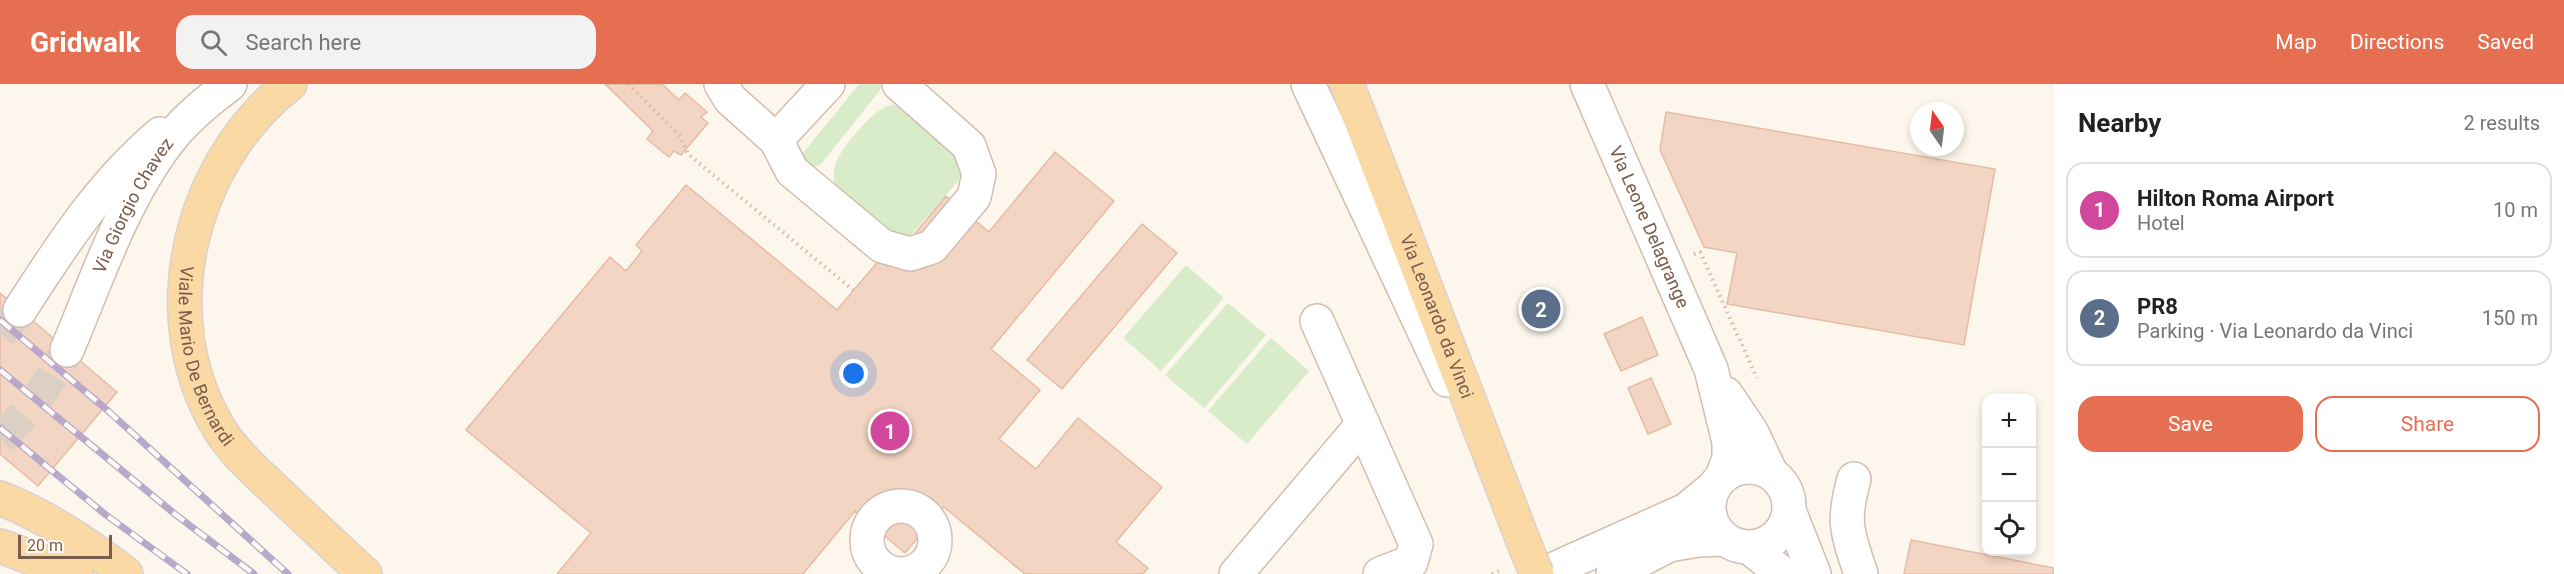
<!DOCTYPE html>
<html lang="en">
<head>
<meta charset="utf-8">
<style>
	:root { --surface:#fff; --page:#f2f2f2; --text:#222; --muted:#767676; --line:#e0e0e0; --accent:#e76f51 }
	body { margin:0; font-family:Roboto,sans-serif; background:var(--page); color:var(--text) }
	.controls { position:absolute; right:18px; bottom:18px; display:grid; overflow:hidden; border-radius:12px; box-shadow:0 3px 9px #0003 }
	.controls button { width:54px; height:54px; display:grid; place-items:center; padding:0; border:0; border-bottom:2px solid var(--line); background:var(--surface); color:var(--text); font:30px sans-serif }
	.compass { position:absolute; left:1910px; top:18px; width:54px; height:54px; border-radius:50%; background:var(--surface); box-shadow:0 3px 9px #0003; rotate:346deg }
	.scale { position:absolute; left:18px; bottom:15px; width:94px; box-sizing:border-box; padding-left:6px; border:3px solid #7a5c4d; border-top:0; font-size:16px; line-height:21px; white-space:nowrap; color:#7a5c4d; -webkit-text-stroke:4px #fffaf3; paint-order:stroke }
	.you { position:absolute; left:854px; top:290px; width:21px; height:21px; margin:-15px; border:4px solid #fff; border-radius:50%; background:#1a73e8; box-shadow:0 0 0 9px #1a73e833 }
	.badge { display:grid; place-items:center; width:39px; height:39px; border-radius:50%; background:var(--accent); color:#fff; font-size:20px; font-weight:700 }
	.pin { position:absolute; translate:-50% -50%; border:3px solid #fff; box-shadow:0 2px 6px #0006 }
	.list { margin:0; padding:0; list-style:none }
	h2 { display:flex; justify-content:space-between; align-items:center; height:78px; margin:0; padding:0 24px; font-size:26px }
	h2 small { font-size:20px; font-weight:400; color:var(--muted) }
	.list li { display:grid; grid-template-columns:39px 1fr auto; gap:18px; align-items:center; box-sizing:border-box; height:96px; margin:0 12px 12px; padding:0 12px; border:2px solid var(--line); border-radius:18px }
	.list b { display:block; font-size:22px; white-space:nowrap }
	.list p { margin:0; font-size:20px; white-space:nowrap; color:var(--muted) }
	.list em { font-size:20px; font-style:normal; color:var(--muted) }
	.actions { display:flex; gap:12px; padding:18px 24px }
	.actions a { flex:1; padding:14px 0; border:2px solid var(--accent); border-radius:18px; text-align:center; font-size:21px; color:var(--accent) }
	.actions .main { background:var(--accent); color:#fff }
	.icon { flex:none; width:33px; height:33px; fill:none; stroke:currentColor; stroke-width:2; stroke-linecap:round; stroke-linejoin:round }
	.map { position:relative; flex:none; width:2054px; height:490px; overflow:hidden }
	header { display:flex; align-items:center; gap:36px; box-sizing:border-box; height:84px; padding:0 30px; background:var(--accent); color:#fff }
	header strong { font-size:28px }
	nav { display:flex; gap:33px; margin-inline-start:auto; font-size:21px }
	.search { width:420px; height:54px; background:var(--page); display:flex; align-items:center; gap:15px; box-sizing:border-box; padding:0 21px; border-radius:18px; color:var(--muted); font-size:22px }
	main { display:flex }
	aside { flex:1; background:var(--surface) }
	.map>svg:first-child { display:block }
	.green { fill:#d8ecc9 }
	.building { fill:#f3d5c3; stroke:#e6bba3; stroke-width:1.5 }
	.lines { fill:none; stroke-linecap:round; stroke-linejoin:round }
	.minor-tunnel { stroke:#dcd0c4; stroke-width:33; stroke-dasharray:33 16; stroke-linecap:butt }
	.minor-casing { stroke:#d1beb0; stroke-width:36 }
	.major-casing { stroke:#dad1cd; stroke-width:36 }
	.path { stroke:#d9b8a5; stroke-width:4; stroke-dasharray:1.5 4.5; stroke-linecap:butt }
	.minor { stroke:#fff; stroke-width:33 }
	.major { stroke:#fbd9a5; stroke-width:33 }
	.rail-casing { stroke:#b9a8c9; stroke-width:7 }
	.rail { stroke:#fffaf3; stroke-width:4.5; stroke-dasharray:14; stroke-linecap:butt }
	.major-bridge-casing { stroke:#dad1cd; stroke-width:36; stroke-linecap:butt }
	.major-bridge { stroke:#fbd9a5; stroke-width:33 }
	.labels { text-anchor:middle; stroke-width:4.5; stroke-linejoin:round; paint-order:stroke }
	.street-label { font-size:18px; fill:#7a5c4d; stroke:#fffaf3 }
</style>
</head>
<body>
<header>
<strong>Gridwalk</strong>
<div class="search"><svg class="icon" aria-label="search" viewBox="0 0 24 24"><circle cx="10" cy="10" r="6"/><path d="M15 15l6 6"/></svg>Search here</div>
<nav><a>Map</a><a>Directions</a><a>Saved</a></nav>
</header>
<main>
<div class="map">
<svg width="2054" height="490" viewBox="0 0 2054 490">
	<rect width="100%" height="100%" fill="#fdf6ec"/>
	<path class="green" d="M859,0H880L881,5L821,80L813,83L801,75L803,69Z
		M891,21L907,22L959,66L962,87L958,97L911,151L894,152L835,102C833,92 833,82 838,74C848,57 873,25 891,21Z
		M1186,181L1224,214L1161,287L1123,254Z
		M1228,219L1266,251L1204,324L1165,291Z
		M1271,254L1309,287L1247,360L1208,327Z"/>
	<path class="building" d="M605,0H662L679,16L685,9L707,28L701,33L708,39L681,71L674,67L669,73L647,55L653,47Z
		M1666,28L1995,85L1964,261L1727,220L1737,169L1704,163L1660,66Z
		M1055,68L1114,117L991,265L1040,306L999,355L1036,385L1078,334L1162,403L1116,458L1148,484L1143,490H1025L944,423L905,469L855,427L803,490H557L591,449L466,346L610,173L626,187L642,167L636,161L686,101L837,226L880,175L888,182L946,112L989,148Z
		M1142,140L1177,169L1062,305L1027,276Z
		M0,209L117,308L38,402L0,370Z
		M1642,233L1658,271L1621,287L1604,250Z
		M1651,294L1671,340L1648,350L1628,304Z
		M1911,456L2054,484V490H1904Z"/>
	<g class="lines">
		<path class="minor-tunnel" d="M0,250L20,226
			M0,354C29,329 49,300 67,266"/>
		<g class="minor-casing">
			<g id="minor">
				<path d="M721,0L730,15L776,56L792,87L882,162L910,170L932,163L974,113L979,90L969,62L899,0"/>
				<path d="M1308,0L1447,296"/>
				<path id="s1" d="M1587,0L1711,285L1729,358V374L1722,393"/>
				<path d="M776,56L828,0"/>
				<path d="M20,226C61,162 101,100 160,50"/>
				<path d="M1317,237L1416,460L1411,478L1380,490"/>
				<path id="s2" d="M67,266C97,195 125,109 175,49C191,30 210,15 230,0"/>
				<path d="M1726,310L1751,347L1771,389"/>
				<circle cx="1749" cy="423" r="40"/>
				<path d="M1854,395C1842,438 1847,448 1861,490"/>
				<circle cx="901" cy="456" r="34"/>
				<path d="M1790,429L1814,490"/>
				<path d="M1750,464L1783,490"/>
				<path d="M1236,490L1363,340"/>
				<path d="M1543,490L1686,426L1713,404"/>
				<path d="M1613,490L1669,461L1698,456L1724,455"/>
			</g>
		</g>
		<g class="major-casing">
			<g id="major">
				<path id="s3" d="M290,0C188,79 151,235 220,346C234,368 254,386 272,403C303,432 334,462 365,490"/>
				<path id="s4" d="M1347,0L1526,464"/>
				<path d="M0,414C45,432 88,460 126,490"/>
				<path d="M0,462L76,490"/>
			</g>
		</g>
		<path class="path" d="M628,0L680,52L688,70L853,206
			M1694,170L1700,168L1757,294
			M1492,490L1502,486"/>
		<use href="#minor" class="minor"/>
		<use href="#major" class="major"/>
		<g class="rail-casing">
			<path id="rail" d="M0,236L106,325L288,490
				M0,286L176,431L254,490
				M0,344L106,431L187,490"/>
		</g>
		<use href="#rail" class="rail"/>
		<g class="major-bridge-casing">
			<path id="major-bridge" d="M1526,464L1537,490"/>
		</g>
		<use href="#major-bridge" class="major-bridge"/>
	</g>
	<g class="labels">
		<g class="street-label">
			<text dy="6" stroke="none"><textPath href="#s2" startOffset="159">Via Giorgio Chavez</textPath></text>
			<text dy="6" stroke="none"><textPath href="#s1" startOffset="156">Via Leone Delagrange</textPath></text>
			<text dy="6" stroke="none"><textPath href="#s4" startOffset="249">Via Leonardo da Vinci</textPath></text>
			<text dy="6" stroke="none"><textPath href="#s3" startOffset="308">Viale Mario De Bernardi</textPath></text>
		</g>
	</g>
</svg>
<div class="controls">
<button>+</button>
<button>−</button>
<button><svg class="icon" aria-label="locate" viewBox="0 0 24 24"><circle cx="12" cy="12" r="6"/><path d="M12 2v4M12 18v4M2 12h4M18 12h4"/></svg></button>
</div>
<svg class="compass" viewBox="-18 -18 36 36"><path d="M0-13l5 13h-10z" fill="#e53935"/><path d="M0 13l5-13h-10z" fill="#767676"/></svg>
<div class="scale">20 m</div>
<div class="you"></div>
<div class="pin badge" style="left:890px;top:347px;background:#d1479c">1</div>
<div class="pin badge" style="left:1541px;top:225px;background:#5c6f8a">2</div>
</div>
<aside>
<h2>Nearby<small>2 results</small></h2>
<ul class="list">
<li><span class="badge" style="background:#d1479c">1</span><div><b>Hilton Roma Airport</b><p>Hotel</p></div><em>10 m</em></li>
<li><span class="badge" style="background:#5c6f8a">2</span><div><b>PR8</b><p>Parking · Via Leonardo da Vinci</p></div><em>150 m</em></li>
</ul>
<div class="actions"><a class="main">Save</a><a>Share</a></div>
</aside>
</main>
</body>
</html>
